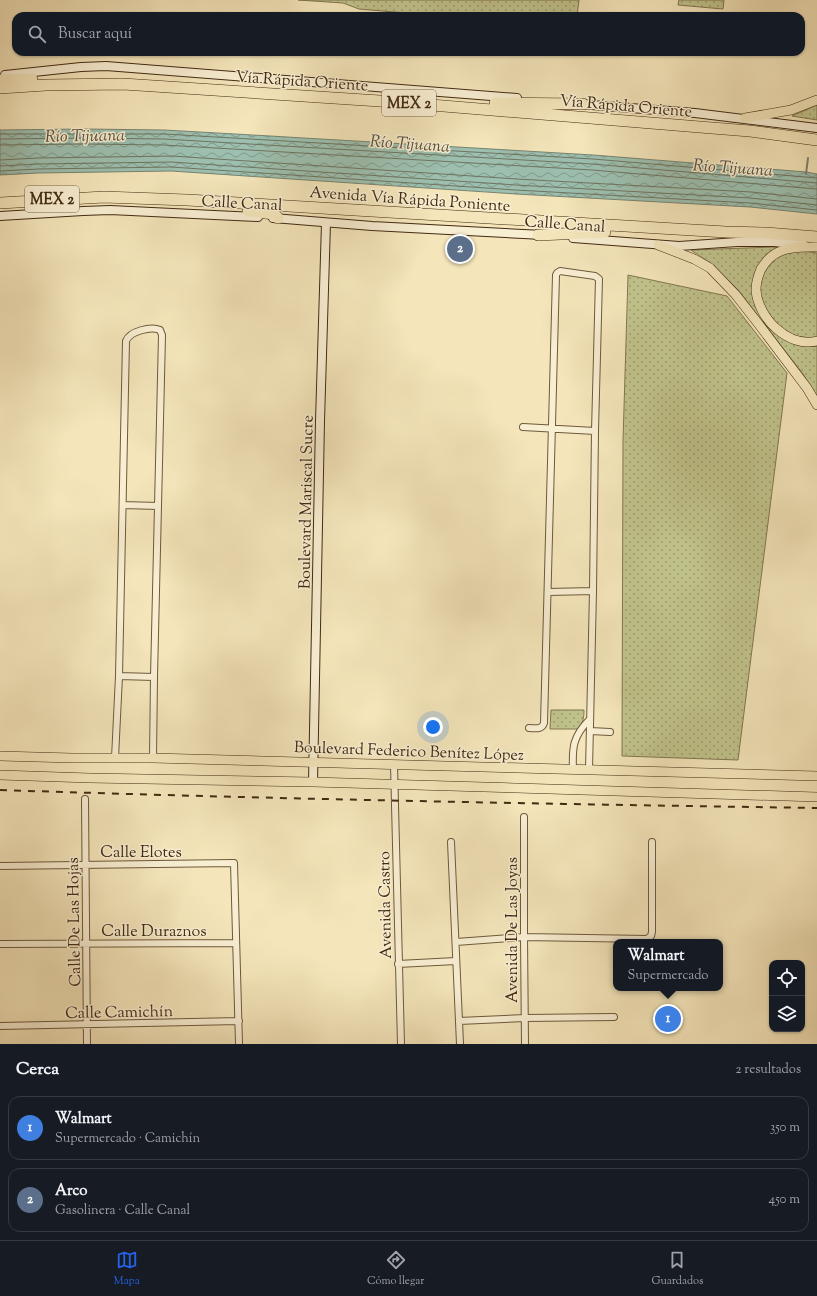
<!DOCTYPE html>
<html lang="es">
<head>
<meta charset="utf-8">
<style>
	:root { --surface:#171b24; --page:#242831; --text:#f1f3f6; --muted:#9ea1a6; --line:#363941; --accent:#2563eb }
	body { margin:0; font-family:"Sorts Mill Goudy",serif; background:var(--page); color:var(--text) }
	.controls { position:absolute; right:12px; bottom:12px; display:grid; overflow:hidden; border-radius:8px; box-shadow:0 1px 3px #0004 }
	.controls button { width:36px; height:36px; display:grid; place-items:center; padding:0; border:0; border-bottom:1px solid var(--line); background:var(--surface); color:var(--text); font:20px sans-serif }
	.you { position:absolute; left:433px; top:727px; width:14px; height:14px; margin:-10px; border:3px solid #fff; border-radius:50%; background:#1a73e8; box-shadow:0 0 0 6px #1a73e833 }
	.badge { display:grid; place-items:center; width:26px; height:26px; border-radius:50%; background:var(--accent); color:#fff; font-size:13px; font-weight:700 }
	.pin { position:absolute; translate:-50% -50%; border:2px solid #fff; box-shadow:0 1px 4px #0006 }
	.popup { position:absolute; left:613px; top:939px; width:110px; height:52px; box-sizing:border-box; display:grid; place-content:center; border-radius:8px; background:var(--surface); filter:drop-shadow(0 1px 3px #0005); font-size:13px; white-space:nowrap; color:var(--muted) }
	.popup b { font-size:15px; color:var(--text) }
	.popup::after { content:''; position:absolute; left:50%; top:100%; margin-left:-8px; border:8px solid transparent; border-top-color:var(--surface) }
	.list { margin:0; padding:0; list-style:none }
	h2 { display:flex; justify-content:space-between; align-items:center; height:52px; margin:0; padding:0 16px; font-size:17px }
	h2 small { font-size:13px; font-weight:400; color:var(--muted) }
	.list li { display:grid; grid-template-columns:26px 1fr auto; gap:12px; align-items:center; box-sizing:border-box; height:64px; margin:0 8px 8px; padding:0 8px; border:1px solid var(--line); border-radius:12px }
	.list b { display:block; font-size:15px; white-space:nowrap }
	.list p { margin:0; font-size:13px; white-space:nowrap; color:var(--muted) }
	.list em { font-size:13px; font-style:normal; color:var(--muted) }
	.icon { flex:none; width:22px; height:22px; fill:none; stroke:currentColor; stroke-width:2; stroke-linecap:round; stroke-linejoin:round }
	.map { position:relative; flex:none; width:817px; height:1044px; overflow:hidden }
	.search { position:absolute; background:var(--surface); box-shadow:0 1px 3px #0004; left:12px; right:12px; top:12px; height:44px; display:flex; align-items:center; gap:10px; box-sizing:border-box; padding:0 14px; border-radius:12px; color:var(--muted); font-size:15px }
	.sheet { height:196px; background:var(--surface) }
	nav { display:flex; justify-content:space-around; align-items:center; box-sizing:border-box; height:56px; border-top:1px solid var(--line); background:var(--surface); font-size:11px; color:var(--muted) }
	nav a { display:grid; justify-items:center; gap:2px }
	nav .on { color:var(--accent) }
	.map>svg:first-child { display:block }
	.grass { fill:url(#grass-dots); stroke:#82764f }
	.water { fill:url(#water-waves); stroke:#788370 }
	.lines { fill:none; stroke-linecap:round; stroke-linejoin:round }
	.shore { stroke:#6f7460; stroke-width:1 }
	.stream { stroke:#788370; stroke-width:2 }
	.street-casing { stroke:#6e593c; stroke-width:8 }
	.secondary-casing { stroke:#422a12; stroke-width:10 }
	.primary-casing { stroke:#422a12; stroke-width:10 }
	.highway-casing { stroke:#422a12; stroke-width:12 }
	.street { stroke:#f8eed2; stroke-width:6 }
	.secondary { stroke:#f8eed2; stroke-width:8 }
	.primary { stroke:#f4e5ba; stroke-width:9 }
	.highway { stroke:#f4e5ba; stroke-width:11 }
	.rail { stroke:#422a12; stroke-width:2; stroke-dasharray:7 7; stroke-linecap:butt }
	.labels { text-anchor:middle; stroke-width:3; stroke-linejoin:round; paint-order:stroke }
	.shield { fill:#f8eed2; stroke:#79654c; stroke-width:1 }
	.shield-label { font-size:15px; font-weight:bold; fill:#422a12 }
	.street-label { font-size:16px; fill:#422a12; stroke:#f8eed2 }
	.water-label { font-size:17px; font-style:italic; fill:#584f39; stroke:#f8eed2 }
</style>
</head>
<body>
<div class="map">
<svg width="817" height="1044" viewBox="0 0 817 1044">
	<defs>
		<pattern id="grass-dots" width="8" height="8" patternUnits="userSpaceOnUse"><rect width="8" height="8" fill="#c1c38c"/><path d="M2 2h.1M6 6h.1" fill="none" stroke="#9e9f71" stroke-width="1.8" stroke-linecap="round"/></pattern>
		<pattern id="water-waves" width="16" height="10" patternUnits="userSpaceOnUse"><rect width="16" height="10" fill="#9cbfaf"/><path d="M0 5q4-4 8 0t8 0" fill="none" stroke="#819b8d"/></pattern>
	</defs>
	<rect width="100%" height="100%" fill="#f4e5ba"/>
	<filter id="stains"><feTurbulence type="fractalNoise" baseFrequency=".005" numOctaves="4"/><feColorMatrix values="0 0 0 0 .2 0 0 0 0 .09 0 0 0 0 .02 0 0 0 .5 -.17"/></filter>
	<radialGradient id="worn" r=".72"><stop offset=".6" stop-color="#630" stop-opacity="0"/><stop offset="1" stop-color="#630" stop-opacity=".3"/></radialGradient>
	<path class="grass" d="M298,0H579L577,16H441L359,9L343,3Z
		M679,0H724L723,9L678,5Z
		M817,105V120L792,116Z
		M774,247L817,253V396L803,374L739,291L712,264L691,250Z
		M628,275L727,296L787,373L738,760L622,756L623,441Z
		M551,710H584C584,718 583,724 577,729H550Z"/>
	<path class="water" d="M84,129L164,130L270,136L593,155L806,172L817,174V214L750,207L516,194L171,171L38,173L0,175V130Z"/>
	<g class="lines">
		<path class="shore" d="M0,134H164L593,159L817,178
			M0,139L84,138L164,139L592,164L817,183
			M0,145L84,144L164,145L592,170L817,189
			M0,160L38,158L172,156L517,179L751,192L817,199
			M0,166L38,164L171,162L516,185L750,198L817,205
			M0,171L38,169L171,167L516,190L750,203L817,210"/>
		<path class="stream" d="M806,174L808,158"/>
		<g class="street-casing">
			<path id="street" d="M523,427L595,431
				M123,505L158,506
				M548,592L593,591
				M119,676L154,677
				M529,728C535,728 542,730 544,723L556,275L557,273L560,271L595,276L599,279L595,431L593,591L589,770
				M590,731L610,732
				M115,758L119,676L126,341C130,331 151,326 160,330L162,335L154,677L153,758
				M394,765L401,1044
				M573,770C572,747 573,736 590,719
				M85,799L87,1044
				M524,817V937L525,1044
				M451,842L460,1044
				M0,866L234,863L239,1044
				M456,942L524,937L647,939L651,936L652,932V842
				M0,944L236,943
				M398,964L456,961
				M459,1021L525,1018L614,1017
				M0,1026L239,1021"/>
		</g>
		<g class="secondary-casing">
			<path id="secondary" d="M5,75L81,67L106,66L517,98
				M579,104L695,113L817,128
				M0,216L83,211L110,210L258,217
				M273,218L372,226L543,235
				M573,238L679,246L737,242H774L804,245
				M313,782L320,421L326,223"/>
		</g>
		<g class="primary-casing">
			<path id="primary" d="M745,118L791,110L817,100
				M658,245L694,259L710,268L735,294L757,322L807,388L817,405
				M817,247C805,247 792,246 781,251C772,254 766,261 761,269C758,276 756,283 756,290C758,318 788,348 817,341
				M0,756L72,758H153L817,776
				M0,775L90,778L313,782L817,797"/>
		</g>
		<g class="highway-casing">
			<path id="highway" d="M0,80L32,79
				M0,88L46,85L123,84L395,102L712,128L750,131L817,140
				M495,103L583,104
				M0,203L104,197L187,200L726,232L766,233L817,237
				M248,211L274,214L278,218
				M538,235L605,232"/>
		</g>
		<use href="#street" class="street"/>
		<use href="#secondary" class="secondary"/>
		<use href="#primary" class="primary"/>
		<use href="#highway" class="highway"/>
		<path class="rail" d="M0,790C272,799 545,804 817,808"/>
	</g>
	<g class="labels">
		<g class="shield">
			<rect x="382" y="90" width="54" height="26" rx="3"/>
			<rect x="25" y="186" width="54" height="26" rx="3"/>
		</g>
		<g class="shield-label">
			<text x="409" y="108">MEX 2</text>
			<text x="52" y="204">MEX 2</text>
		</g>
		<g class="street-label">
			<text transform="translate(302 80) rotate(4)" y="6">Vía Rápida Oriente</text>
			<text transform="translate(626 105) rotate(5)" y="6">Vía Rápida Oriente</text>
			<text transform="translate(410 198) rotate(4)" y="6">Avenida Vía Rápida Poniente</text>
			<text transform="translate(242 202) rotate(3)" y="6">Calle Canal</text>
			<text transform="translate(565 223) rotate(4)" y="6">Calle Canal</text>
			<text transform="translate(305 502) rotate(-89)" y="6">Boulevard Mariscal Sucre</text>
			<text transform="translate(409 750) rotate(2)" y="6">Boulevard Federico Benítez López</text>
			<text x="141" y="857">Calle Elotes</text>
			<text transform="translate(384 905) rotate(-91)" y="6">Avenida Castro</text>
			<text transform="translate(73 922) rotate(-91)" y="6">Calle De Las Hojas</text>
			<text x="154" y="936">Calle Duraznos</text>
			<text transform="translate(511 930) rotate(-90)" y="6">Avenida De Las Joyas</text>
			<text transform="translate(119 1011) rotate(-1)" y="6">Calle Camichín</text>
		</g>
		<g class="water-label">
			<text transform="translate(85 135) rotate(-1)" y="6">Río Tijuana</text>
			<text transform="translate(410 143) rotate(4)" y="6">Río Tijuana</text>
			<text transform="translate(733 167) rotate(4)" y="6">Río Tijuana</text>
		</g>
	</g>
	<rect width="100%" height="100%" filter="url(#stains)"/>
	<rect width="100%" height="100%" fill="url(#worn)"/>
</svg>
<div class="controls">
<button><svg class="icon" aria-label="locate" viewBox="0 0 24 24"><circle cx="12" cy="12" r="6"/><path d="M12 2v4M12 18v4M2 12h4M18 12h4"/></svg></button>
<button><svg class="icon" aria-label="layers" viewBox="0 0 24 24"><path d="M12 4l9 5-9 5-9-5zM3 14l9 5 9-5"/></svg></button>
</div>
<div class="you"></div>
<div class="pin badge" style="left:668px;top:1019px;background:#3f7fe0">1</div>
<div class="popup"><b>Walmart</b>Supermercado</div>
<div class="pin badge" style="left:460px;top:249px;background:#5c6f8a">2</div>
<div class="search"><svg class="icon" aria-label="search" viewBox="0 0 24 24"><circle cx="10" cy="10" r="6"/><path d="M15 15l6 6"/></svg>Buscar aquí</div>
</div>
<section class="sheet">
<h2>Cerca<small>2 resultados</small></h2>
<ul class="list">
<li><span class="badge" style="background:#3f7fe0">1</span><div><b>Walmart</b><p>Supermercado · Camichín</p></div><em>350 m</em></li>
<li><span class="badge" style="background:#5c6f8a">2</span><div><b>Arco</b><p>Gasolinera · Calle Canal</p></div><em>450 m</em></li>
</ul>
</section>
<nav>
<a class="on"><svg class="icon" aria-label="map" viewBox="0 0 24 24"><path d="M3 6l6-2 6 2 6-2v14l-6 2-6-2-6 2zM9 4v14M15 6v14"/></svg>Mapa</a>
<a><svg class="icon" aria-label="directions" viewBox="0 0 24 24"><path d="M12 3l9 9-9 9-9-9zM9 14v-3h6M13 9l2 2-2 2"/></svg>Cómo llegar</a>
<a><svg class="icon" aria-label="saved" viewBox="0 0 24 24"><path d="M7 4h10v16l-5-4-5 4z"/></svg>Guardados</a>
</nav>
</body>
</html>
